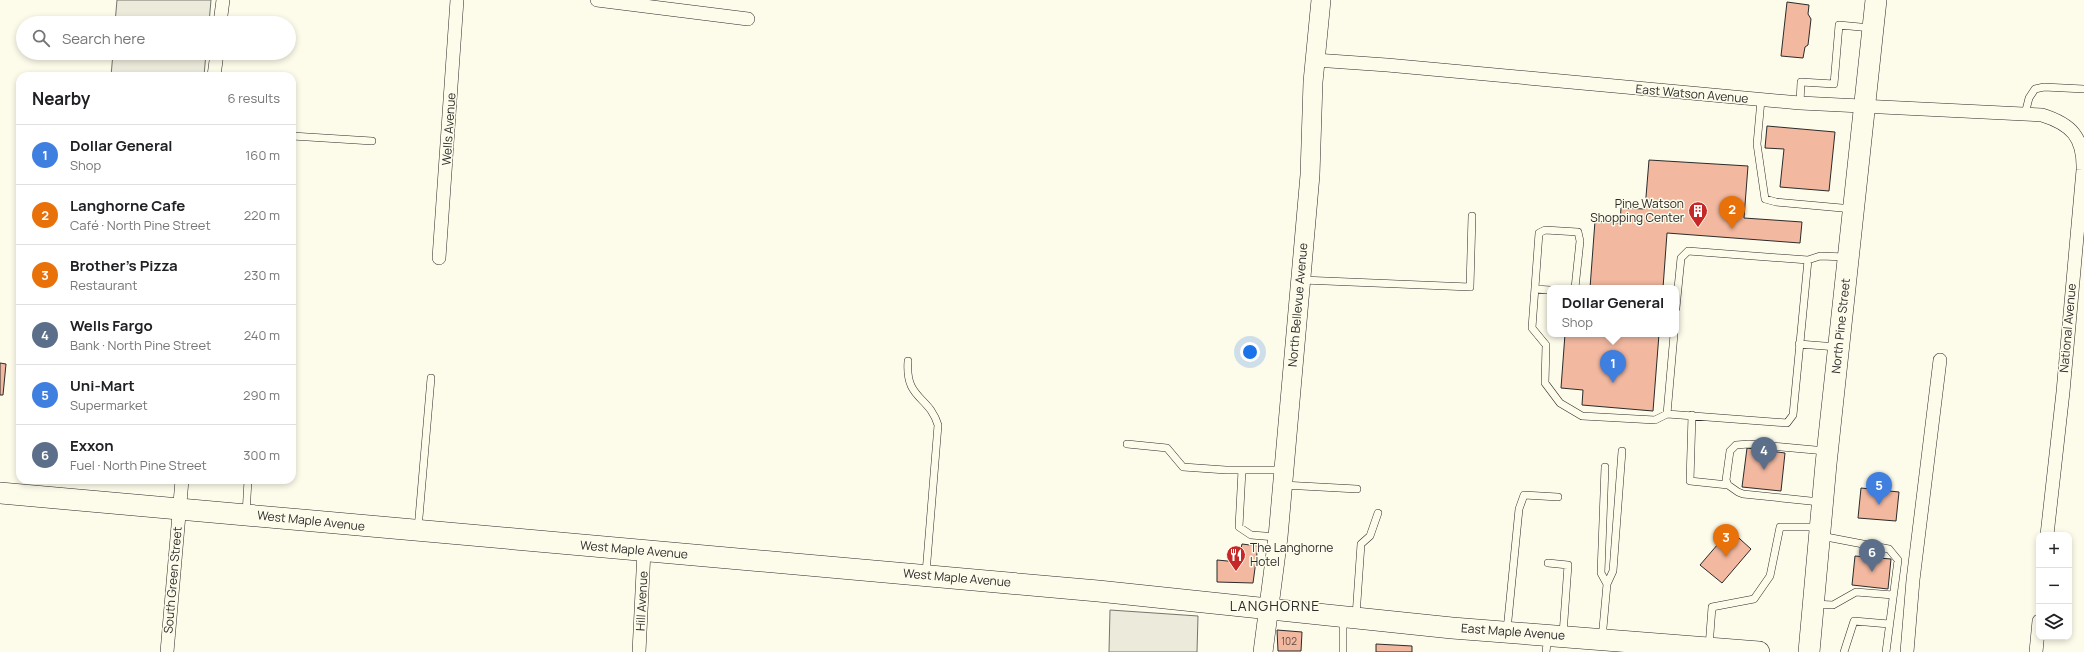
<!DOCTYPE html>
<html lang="en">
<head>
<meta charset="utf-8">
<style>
	:root { --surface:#fff; --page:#f6f6f6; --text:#202124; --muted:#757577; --line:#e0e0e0; --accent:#111827 }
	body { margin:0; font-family:Manrope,sans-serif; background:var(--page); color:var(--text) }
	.controls { position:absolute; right:12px; bottom:12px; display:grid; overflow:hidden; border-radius:8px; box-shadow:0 2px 6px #0003 }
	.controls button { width:36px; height:36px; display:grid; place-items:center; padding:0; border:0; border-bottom:1px solid var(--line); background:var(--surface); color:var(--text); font:20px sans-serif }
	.you { position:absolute; left:1250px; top:352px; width:14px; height:14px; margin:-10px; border:3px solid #fff; border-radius:50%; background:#1a73e8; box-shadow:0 0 0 6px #1a73e833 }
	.badge { display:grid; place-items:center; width:26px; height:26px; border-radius:50%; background:var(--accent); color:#fff; font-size:13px; font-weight:700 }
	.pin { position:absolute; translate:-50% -33px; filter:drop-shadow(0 1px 2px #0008) }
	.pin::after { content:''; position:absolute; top:21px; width:14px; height:12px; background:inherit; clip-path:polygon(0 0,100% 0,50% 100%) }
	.popup { position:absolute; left:1547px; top:285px; width:132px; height:52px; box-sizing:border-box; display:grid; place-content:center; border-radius:8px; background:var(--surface); filter:drop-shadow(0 1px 3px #0005); font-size:13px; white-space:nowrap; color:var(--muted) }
	.popup b { font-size:15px; color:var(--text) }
	.popup::after { content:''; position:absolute; left:50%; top:100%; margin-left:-8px; border:8px solid transparent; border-top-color:var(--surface) }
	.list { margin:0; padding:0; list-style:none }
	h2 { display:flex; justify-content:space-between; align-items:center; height:52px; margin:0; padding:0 16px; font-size:17px }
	h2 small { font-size:13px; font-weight:400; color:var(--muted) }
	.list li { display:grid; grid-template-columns:26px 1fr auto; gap:12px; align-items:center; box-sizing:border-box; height:60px; padding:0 16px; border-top:1px solid var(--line) }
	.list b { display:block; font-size:15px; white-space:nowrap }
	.list p { margin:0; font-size:13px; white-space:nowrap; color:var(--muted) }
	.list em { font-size:13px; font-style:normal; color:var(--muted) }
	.icon { flex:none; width:22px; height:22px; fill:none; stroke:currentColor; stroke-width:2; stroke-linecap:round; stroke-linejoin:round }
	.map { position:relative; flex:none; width:2084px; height:652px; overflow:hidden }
	.search { position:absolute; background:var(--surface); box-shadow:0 2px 6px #0003; left:16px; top:16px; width:280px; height:44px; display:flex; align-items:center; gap:10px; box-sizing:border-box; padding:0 14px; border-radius:22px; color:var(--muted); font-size:15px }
	.panel { position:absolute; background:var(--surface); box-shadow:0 2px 6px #0003; left:16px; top:72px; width:280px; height:412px; border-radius:12px }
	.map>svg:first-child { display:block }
	.green { fill:#ecebdb; stroke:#74746e }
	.building { fill:#f2b8a0; stroke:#2b2b2b }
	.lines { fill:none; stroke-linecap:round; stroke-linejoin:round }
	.lane-casing { stroke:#2b2b2b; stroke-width:8 }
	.street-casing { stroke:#2b2b2b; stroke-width:14 }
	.secondary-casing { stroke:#2b2b2b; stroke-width:20 }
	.primary-casing { stroke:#2b2b2b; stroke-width:22 }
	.lane { stroke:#fdfbea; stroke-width:7 }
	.street { stroke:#fdfbea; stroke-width:13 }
	.secondary { stroke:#fdfbea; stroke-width:19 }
	.primary { stroke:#fdfbea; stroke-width:21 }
	.labels { text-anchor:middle; stroke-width:3; stroke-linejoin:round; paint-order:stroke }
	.number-label { font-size:10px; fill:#5d4e48 }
	.street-label { font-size:12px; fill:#2b2b2b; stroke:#fdfbea }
	.poi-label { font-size:12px; fill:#2b2b2b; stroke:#fdfbea; text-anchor:end }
	.quarter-label { font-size:14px; letter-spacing:1px; fill:#2b2b2b; stroke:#fdfbea }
</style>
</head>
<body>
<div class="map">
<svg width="2084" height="652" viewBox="0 0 2084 652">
	<rect width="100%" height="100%" fill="#fdfbea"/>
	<path class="green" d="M117,0H211L209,23H115Z
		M113,53H206L204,76H111Z
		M1110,610L1198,616L1197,652H1109Z"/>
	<path class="building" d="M1787,2L1809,5L1808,14L1811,19L1808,45L1805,47L1803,58L1781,56Z
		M1767,126L1835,132L1829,191L1780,187L1784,149L1765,148Z
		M1649,160L1748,166L1744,218L1802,222L1800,243L1667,233L1663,288H1590L1595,221L1620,223L1621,208L1645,209Z
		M1565,334H1659L1653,411L1582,405L1583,390L1561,388Z
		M0,363L6,364L3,395H0Z
		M1747,448L1785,453L1781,491L1742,487Z
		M1861,488L1899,492L1896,521L1858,518Z
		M1730,530L1751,549L1722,583L1700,565Z
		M1242,544L1258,546L1253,583L1217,582V560L1238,562Z
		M1855,556L1891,559L1888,589L1852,585Z
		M1277,630L1302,632L1301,651H1278Z
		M1376,644L1412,646V652H1376Z"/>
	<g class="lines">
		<g class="lane-casing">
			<path id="lane" d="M1761,100L1757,144L1765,199L1776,202L1853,209
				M1800,103L1801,82L1834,84L1839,25L1871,28
				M2025,114L2029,98L2035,89L2044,87L2084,89
				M292,136L372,141
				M1302,280L1470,287L1472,216
				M1575,288L1580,241L1578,232L1545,230L1539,233L1532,328L1546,345L1545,383L1560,403L1582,416L1655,420L1667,414
				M1535,289L1550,290
				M1676,308L1681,258L1688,251L1808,260L1820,256L1846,257
				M1674,334L1667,414L1787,423L1793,415L1808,260
				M1799,344L1837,347
				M908,361C905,400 929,395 938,425L926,573
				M1692,415L1690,481L1728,485
				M1127,444L1167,448L1183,467L1226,470H1284
				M1605,467L1601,573L1607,584
				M1242,470L1239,527L1251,535L1277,537
				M1283,485L1357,489
				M1820,502L1743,494L1738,492L1728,485L1726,480L1730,451L1736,445L1749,444L1826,451
				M246,514L248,480
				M418,529L431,378
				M1821,536L1889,549L1898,560L1886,652
				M1548,563L1568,565L1563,634
				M1814,604L1833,605L1856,592L1893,595
				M1356,616L1361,544L1370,536L1378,513
				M1343,617V652
				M1507,630L1519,509L1524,495L1558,497
				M1602,639L1607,584L1613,571L1622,451
				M1709,647L1712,607L1754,599L1770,576L1780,527H1819
				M1546,652L1548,636
				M1844,652L1854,621L1889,624"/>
		</g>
		<g class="street-casing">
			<path id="street" d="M597,0L748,19
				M220,23L223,0
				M1315,60L1387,65L1800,103L2042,115C2071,124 2084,137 2083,170L2063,392L2047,535
				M214,76L217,53
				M439,258L457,0
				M167,652L182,480
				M639,652L644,551
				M1907,652L1913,580L1940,360
				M2036,652L2039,621"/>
		</g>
		<g class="secondary-casing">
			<path id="secondary" d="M1263,652L1278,537L1310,175L1313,82L1321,0"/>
		</g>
		<g class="primary-casing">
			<path id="primary" d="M0,493L1098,591L1452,628L1759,652
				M1809,652L1826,464L1876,0"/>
		</g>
		<use href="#lane" class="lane"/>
		<use href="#street" class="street"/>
		<use href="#secondary" class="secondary"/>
		<use href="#primary" class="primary"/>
	</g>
	<defs>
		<g id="building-pin" transform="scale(1)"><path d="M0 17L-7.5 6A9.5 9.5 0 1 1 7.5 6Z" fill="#c62828" stroke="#fdfbea"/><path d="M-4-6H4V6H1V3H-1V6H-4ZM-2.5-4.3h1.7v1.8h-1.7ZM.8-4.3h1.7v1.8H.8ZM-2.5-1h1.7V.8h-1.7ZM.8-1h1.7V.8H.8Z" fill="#fff"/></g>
		<g id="restaurant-pin" transform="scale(1)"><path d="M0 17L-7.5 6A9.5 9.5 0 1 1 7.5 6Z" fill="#c62828" stroke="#fdfbea"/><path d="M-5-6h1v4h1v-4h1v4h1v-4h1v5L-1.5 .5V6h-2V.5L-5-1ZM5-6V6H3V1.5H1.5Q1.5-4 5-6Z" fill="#fff"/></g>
	</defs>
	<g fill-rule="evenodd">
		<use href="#building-pin" x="1698" y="211"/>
		<use href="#restaurant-pin" x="1236" y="555"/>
	</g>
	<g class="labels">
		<g class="number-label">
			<text x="1289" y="645">102</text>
		</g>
		<g class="street-label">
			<text transform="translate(1692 94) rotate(5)" y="4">East Watson Avenue</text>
			<text transform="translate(449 129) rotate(-86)" y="4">Wells Avenue</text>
			<text transform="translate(1298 305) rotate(-85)" y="4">North Bellevue Avenue</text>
			<text transform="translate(1841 326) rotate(-84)" y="4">North Pine Street</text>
			<text transform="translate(2068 328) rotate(-85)" y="4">National Avenue</text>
			<text transform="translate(311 521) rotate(6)" y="4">West Maple Avenue</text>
			<text transform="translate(634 550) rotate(5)" y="4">West Maple Avenue</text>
			<text transform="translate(957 578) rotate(5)" y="4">West Maple Avenue</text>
			<text transform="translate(173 580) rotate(-85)" y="4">South Green Street</text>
			<text transform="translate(642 601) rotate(-87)" y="4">Hill Avenue</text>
			<text transform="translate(1513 632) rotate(4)" y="4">East Maple Avenue</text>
		</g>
		<g class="poi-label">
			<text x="1684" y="208">Pine Watson<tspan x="1684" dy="14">Shopping Center</tspan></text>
			<text x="1250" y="552" text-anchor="start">The Langhorne<tspan x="1250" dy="14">Hotel</tspan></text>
		</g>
		<g class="quarter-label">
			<text x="1275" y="611">LANGHORNE</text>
		</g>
	</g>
</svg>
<div class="controls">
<button>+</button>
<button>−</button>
<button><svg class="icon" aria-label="layers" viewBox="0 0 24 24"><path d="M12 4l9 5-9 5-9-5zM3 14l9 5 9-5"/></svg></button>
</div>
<div class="you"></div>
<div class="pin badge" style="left:1613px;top:383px;background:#3f7fe0">1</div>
<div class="popup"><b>Dollar General</b>Shop</div>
<div class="pin badge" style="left:1732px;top:229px;background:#e8710a">2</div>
<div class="pin badge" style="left:1726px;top:557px;background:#e8710a">3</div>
<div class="pin badge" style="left:1764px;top:470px;background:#5c6f8a">4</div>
<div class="pin badge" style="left:1879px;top:505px;background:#3f7fe0">5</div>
<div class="pin badge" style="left:1872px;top:572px;background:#5c6f8a">6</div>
<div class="search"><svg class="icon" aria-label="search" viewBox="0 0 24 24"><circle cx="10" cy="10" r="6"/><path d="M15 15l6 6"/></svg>Search here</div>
<section class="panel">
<h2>Nearby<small>6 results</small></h2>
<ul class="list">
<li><span class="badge" style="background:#3f7fe0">1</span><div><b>Dollar General</b><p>Shop</p></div><em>160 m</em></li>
<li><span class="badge" style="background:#e8710a">2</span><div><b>Langhorne Cafe</b><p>Café · North Pine Street</p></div><em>220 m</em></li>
<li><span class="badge" style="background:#e8710a">3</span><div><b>Brother’s Pizza</b><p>Restaurant</p></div><em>230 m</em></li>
<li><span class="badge" style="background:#5c6f8a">4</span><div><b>Wells Fargo</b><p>Bank · North Pine Street</p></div><em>240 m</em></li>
<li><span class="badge" style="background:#3f7fe0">5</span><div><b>Uni-Mart</b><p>Supermarket</p></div><em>290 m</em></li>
<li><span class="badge" style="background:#5c6f8a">6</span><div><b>Exxon</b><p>Fuel · North Pine Street</p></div><em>300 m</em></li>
</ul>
</section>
</div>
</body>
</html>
